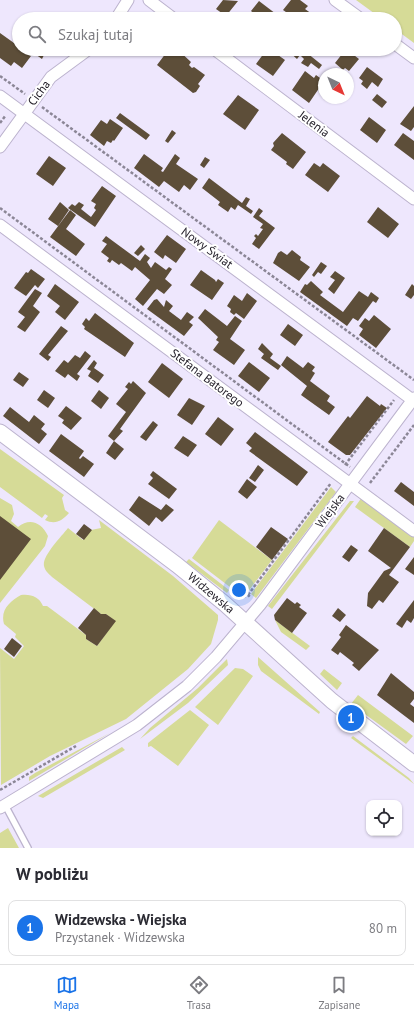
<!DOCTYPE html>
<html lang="pl">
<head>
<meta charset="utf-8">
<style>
	:root { --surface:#fff; --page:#f7f7f7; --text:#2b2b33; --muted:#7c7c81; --line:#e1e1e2; --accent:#1a73e8 }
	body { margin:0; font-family:"PT Sans",sans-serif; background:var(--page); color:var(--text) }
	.controls { position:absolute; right:12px; bottom:12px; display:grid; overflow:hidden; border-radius:8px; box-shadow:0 1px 3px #0004 }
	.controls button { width:36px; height:36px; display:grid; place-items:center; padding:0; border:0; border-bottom:1px solid var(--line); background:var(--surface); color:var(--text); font:20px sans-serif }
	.compass { position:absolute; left:318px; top:68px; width:36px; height:36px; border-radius:50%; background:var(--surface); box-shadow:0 1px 3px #0004; rotate:137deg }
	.you { position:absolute; left:239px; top:590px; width:14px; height:14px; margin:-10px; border:3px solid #fff; border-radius:50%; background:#1a73e8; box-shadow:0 0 0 6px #1a73e833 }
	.badge { display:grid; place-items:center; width:26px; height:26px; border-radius:50%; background:var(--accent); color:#fff; font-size:13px; font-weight:700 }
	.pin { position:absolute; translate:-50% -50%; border:2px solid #fff; box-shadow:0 1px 4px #0006 }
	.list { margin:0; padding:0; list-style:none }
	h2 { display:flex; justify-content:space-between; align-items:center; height:52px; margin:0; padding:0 16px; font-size:17px }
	h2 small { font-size:13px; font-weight:400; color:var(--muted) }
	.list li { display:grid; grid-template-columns:26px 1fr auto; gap:12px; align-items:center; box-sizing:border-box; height:56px; margin:0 8px 8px; padding:0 8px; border:1px solid var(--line); border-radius:8px }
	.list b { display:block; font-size:15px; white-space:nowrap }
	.list p { margin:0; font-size:13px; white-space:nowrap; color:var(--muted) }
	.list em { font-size:13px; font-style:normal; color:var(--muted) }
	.icon { flex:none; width:22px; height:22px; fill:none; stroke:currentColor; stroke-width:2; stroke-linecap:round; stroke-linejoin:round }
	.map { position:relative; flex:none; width:414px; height:848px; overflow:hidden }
	.search { position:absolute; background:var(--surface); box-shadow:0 1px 3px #0004; left:12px; right:12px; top:12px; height:44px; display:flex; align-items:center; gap:10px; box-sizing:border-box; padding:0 14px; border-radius:22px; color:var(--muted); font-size:15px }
	.sheet { height:116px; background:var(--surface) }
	nav { display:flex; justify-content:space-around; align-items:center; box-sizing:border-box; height:56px; border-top:1px solid var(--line); background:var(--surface); font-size:11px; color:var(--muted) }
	nav a { display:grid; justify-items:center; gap:2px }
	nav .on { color:var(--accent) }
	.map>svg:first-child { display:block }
	.green { fill:#d6db97 }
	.building { fill:#5d4e39 }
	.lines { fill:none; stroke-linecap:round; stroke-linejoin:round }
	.lane-casing { stroke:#bcb3ce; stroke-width:8 }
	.street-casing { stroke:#bcb3ce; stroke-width:13 }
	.secondary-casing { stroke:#bcb3ce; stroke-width:17 }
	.path { stroke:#8b8696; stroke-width:2.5; stroke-dasharray:3 2; stroke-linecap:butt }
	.lane { stroke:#fff; stroke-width:5.5 }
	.street { stroke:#fff; stroke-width:11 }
	.secondary { stroke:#fff; stroke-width:15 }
	.labels { text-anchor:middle; stroke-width:4; stroke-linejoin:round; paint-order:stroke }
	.street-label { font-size:12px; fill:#1e1a24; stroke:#fff }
</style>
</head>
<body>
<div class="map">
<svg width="414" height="848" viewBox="0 0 414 848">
	<rect width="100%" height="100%" fill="#eee7fd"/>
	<path class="green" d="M356,0H414V43L395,29V19H382Z
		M0,449L64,495L62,498L65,510L69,513C62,521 55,525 45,520L48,516L45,514L42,518L0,487Z
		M331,487L336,492L256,598L251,594Z
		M362,497L414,535V541L410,547L355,507Z
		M0,498L12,505L14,514L11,521L18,527C30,517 42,523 48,536L45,546L0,603Z
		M350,501H354L272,609L268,606Z
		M99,520L173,576L218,615V620L211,644L188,669L126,719L50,756L1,785L0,648L14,659L24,646L15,637L16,634L4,624C0,610 10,601 21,595C32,594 39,597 43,606H47L86,635V639L97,646L115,621L106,614H101L52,577C49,574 45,571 44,566C42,556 61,537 68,528L83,540L91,530L101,528Z
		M219,520L272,560L247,593L239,594L192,558Z
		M189,559L229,590L227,593L186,562Z
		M275,620L310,646L306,650L281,632Z
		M258,657L320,712L319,714L261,671L258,665Z
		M227,659L228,665L188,703L140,739L150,728L198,688Z
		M235,668L243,669L253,676L218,725L195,707Z
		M324,669L342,683L337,690L320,674Z
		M358,695L413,736L406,744L351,704Z
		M190,710L209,725L178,766L151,746L148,747V743Z
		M110,733L29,781V777L35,773Z
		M353,736L409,778L414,784L351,738Z
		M122,747L125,750L43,798L38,796Z
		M8,828L19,848H0V833Z"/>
	<path class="building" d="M223,0L238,1L226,16L216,9Z
		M291,0H300L308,6L305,9L319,19H296L283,10Z
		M259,1L280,17L278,19H255L257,16L251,11Z
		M17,28L19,29V43L17,46L31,56L22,68L14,62L11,66L0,58V33L14,43L19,36L14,32Z
		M173,49H177L191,62L189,65L192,68L194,67L205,75L198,84L200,86L196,92L193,93L157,65L166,53L169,55Z
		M267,49H278L281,51L278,55L285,60L273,76L256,64Z
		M286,49H302L322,65L319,69L311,63L308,67L301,63L304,59L300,55L297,59Z
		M346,49L359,59L349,71L345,68L343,70L335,63Z
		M38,51L44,55L42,59L35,54Z
		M367,67L383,79L378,87L372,82L367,89L361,84L363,81L359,78Z
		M305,71L314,78L316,75L324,81L309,103L292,90Z
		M377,94L387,102L382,108L372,100Z
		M238,95L259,110L245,130L223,114Z
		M414,106V127L411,131L400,124Z
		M120,113L150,135L146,140L116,118Z
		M369,117L386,130L377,143L360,130Z
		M110,119L123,128L114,141L113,140L111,143L107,141L104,146L90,135L101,120L107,124Z
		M172,130L176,133L168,143L165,141Z
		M282,133L306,152L293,169L286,164L287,162L271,150L274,146L273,143Z
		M403,133L414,141V160L394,145Z
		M144,154L163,168L161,171L163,172L175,154L180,158L176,164L198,179L190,190L184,185L179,192L164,181L159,187L134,168Z
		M49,156L66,168L53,186L36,174Z
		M205,157L210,160L204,168L200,165Z
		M314,163L320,167L323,163L340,176L328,192L305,175Z
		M209,178L242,203L246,197L250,199L246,206L253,211L251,214L238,205L235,210L231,207L228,212L218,205L220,202L202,188Z
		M102,186L116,196L95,227L68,208L72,204L75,206L79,202L84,205L81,209L91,217L96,210L94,208L96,204L91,201Z
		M60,202L69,210L58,226L48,219Z
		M378,207L399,224L388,238L367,222Z
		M259,208L263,211L259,216L275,228L259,249L252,244L256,238L254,236L256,234L258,236L263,229L260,228L263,224L253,217Z
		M70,210L76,215L66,229L85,244L76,256L50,237Z
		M167,235L186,249L176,263L165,255L163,259L154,252Z
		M106,236L140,261L145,254L150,258L147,262L151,268L155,262L166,270L169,267L172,269L165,279L172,285L164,294L157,289L143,306L135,299L150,280L135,267L132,271L121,263L119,265L112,260L110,263L107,261L109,258L101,252L107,244L102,241Z
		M141,245L145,249L138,256L134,253Z
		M292,250L301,257L300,260L310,267L299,281L273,263L278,253L281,251L287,255Z
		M321,262L327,266L321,274L318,272L314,277L312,275Z
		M31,269L45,279L38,288L35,285L26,296L14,288L26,272L28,273Z
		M201,270L215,280L216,282L218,279L224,283L212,300L190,285Z
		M335,271L345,278L334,294L328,289L335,280L330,277Z
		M311,281L323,292L320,295L343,312L359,291L368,297L371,292L379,298L376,303L373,301L358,321L353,318L347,326L300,292L305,284L307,285Z
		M55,284L79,302L65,320L55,312L60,306L47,296Z
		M412,284L414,286V295L411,299L405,295Z
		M35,289L42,293L33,306L40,312L25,332L17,327L25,317L18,312Z
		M247,293L257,301L244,319L236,313L234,315L230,312L231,309L227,306L234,295L242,301Z
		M157,299L164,307L166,300L173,306L169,311L181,320L187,312L194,317L189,322L193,325L184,336L147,309L154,300Z
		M205,309L227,326L235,316L242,321L230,339L245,350L234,365L213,350L219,342L216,340L218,337L198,318Z
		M95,313L134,343L125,357L84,329L85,327L82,324L86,318L89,321Z
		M374,315L391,329L376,348L359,335L363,329L359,326L365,318L369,321Z
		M288,324L303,335L295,346L280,335Z
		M61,326L68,331L48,355L51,357L48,361L39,354Z
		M262,343L273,354L270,358L281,366L278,370L261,358L264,354L258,349Z
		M85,351L91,356L77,374L80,376L77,381L68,374L65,378L55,371L64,360L68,363L75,355L80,358Z
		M287,356L303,368L308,362L315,367L312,371L315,373L310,381L330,396L327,401L335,407L329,415L301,395L307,386L281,365Z
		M94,360L97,363L94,368L104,375L98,383L88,376L91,371L87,369Z
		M249,362L270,378L259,392L238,376Z
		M162,363L183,379L169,398L148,382Z
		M19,372L29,379L23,387L13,380Z
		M133,381L146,393L120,429L123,431L114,441L124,449L115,460L106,453L114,441L108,436L126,412L116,404L128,389L125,387L129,382L131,384Z
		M44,390L55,398L48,408L37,400Z
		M99,390L109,398L101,409L91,401Z
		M367,396L380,406L381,404L387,408L350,455H346L328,442L348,416L350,418Z
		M189,398L205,406L192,425L177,415Z
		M66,406L82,418L71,430L62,423L64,420L58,416Z
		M10,407L29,422L34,415L45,424L41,429L47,434L39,444L3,416Z
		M218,417L234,429L221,446L205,434Z
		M153,421L158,425L146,441L140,437Z
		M255,432L308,472L297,486L249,451L252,448L246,443Z
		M61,434L84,451L79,458L80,459L83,456L94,464L84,477L49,451Z
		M183,436L197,445L188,457L174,448Z
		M258,465L264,470L255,482L249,478Z
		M153,471L177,489L169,499L148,484L153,478L150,475Z
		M247,479L257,487L247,499L238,492Z
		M401,482L414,492V506L394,491Z
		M139,496L161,510L166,504L174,510L162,522L156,517L149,526L129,510Z
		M0,516L31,539L0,580Z
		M84,524L92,530L84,540L76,534Z
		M271,527L288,539L272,560L256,547Z
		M384,528L410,547L389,575L399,582L383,603L379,600L372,609L367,606L368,593L384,571L391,568L368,551Z
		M351,545L358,550L349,562L342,557Z
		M414,557V575L405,569Z
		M287,598L295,604L297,602L301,605L299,607L307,613L292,633L275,620L274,615Z
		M414,600V618L411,623L407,620L402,628L396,624Z
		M94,608L101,614H106L116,621L97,646L86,639V635L78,628Z
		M338,608L346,615L340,622L332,616Z
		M346,625L379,650L359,671L352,665L354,663L340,652L338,655L331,650L341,637L339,635Z
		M12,638L22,646L14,657L4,649Z
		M391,673L414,692V699L410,704L414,707V723L377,695Z"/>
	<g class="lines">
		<g class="lane-casing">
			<path id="lane" d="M5,805L28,848"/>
		</g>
		<g class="street-casing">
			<path id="street" d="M149,0L174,19
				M335,0L361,19
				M116,19L128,0
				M395,44L414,58
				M214,49L414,199
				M0,96L414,401
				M0,147L51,77L89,49
				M0,225L414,531
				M0,808L137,725L187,686L216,657L260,605L414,398"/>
		</g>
		<g class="secondary-casing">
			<path id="secondary" d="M0,432L177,565L225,604L332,701L414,764"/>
		</g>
		<path class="path" d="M0,76L25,94
			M42,107L414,380
			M0,123L6,115
			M0,208L350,467
			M345,465L394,400
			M370,483L414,425
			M248,595L331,483
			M238,596L244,597L248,595L251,598
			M0,790L76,746"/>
		<use href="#lane" class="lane"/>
		<use href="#street" class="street"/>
		<use href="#secondary" class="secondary"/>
	</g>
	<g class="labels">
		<g class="street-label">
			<text transform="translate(39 93) rotate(-53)" y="4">Cicha</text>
			<text transform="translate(314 124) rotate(37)" y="4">Jelenia</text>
			<text transform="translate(207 248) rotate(36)" y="4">Nowy Świat</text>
			<text transform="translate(207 378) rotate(37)" y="4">Stefana Batorego</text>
			<text transform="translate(330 511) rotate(-53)" y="4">Wiejska</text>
			<text transform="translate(211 593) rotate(40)" y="4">Widzewska</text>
		</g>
	</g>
</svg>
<div class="controls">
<button><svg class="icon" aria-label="locate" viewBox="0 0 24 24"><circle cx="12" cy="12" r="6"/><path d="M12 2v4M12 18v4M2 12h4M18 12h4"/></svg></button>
</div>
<svg class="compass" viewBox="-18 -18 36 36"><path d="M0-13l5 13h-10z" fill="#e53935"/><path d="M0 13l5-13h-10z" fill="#7c7c81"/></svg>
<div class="you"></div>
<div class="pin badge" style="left:351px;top:718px">1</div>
<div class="search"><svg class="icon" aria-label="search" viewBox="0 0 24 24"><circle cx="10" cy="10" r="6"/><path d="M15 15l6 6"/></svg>Szukaj tutaj</div>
</div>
<section class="sheet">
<h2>W pobliżu<small></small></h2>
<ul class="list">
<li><span class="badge">1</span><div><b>Widzewska - Wiejska</b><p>Przystanek · Widzewska</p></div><em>80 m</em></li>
</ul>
</section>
<nav>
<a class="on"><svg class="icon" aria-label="map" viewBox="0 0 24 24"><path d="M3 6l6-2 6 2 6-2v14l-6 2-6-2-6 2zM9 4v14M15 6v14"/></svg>Mapa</a>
<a><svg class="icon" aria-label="directions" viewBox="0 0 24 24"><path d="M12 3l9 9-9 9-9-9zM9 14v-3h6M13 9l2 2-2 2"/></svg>Trasa</a>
<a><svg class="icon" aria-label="saved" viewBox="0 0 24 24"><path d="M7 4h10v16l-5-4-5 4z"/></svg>Zapisane</a>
</nav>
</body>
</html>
